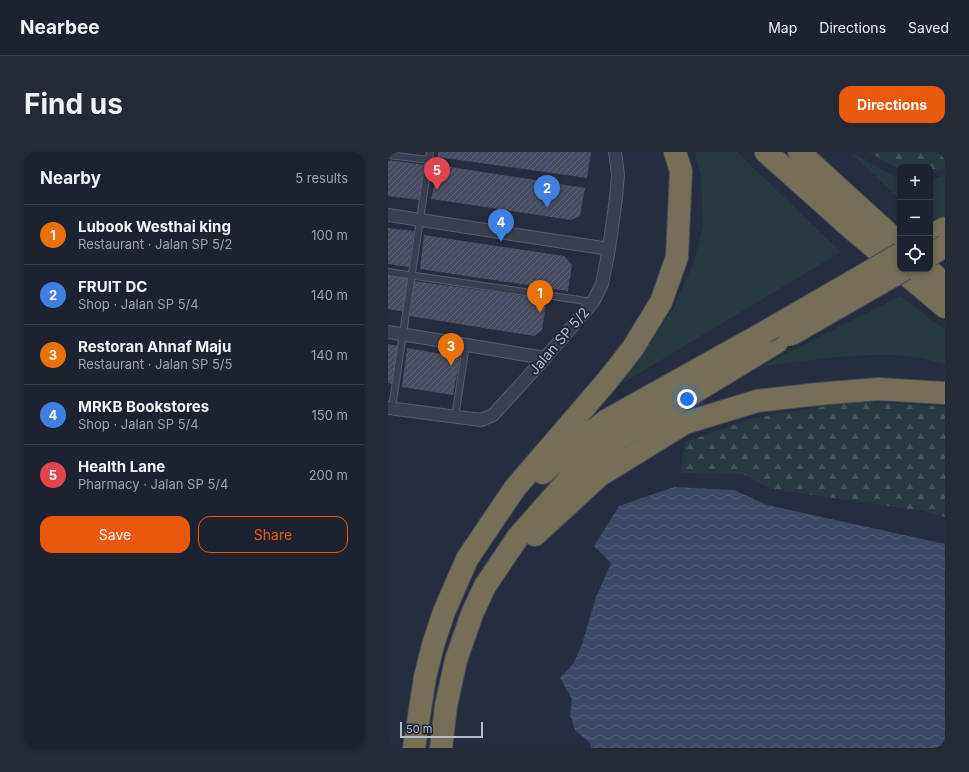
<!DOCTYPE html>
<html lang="en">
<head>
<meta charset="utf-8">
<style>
	:root { --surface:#1c222f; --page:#252a37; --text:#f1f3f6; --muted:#a0a4aa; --line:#3a3f4b; --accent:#ea580c }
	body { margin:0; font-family:Inter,sans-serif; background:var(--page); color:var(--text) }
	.controls { position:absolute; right:12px; top:12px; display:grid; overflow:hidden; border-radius:8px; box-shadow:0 2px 6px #0003 }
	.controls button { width:36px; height:36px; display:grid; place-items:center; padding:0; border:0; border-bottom:1px solid var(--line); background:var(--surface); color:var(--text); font:20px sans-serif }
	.scale { position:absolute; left:12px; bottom:10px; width:83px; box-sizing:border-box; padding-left:4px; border:2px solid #b7bbca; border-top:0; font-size:11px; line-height:14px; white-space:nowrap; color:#b7bbca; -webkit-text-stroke:3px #1f2434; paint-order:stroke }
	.you { position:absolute; left:299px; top:247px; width:14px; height:14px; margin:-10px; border:3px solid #fff; border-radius:50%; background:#1a73e8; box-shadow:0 0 0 6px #1a73e833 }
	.badge { display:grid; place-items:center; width:26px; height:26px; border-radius:50%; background:var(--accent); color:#fff; font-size:13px; font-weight:700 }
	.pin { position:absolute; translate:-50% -33px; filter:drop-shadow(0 1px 2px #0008) }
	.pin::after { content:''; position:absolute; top:21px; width:14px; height:12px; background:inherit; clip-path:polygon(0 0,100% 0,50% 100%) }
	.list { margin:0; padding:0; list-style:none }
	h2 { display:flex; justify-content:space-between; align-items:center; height:52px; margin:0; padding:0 16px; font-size:17px }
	h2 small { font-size:13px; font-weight:400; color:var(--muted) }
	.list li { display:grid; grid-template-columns:26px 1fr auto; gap:12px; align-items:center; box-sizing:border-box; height:60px; padding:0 16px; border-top:1px solid var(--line) }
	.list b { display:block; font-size:15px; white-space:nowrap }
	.list p { margin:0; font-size:13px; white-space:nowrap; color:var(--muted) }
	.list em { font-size:13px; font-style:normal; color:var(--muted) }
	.actions { display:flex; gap:8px; padding:12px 16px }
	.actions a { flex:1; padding:9px 0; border:1px solid var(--accent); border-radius:12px; text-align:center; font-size:14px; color:var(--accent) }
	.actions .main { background:var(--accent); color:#fff }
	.icon { flex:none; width:22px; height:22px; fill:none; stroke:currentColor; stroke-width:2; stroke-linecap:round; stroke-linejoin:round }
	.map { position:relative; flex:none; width:557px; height:596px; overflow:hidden; border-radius:12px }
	header { display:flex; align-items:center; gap:24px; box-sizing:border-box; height:56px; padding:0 20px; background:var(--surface); border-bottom:1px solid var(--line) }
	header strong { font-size:19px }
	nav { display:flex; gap:22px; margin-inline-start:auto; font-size:14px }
	.intro { display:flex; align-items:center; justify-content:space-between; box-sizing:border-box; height:96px; padding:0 24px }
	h1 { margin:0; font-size:28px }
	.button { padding:10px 18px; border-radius:12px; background:var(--accent); color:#fff; font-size:14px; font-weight:700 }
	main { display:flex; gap:24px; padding:0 24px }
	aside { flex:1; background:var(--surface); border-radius:12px; box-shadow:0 2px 6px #0003 }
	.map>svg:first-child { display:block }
	.green { fill:#283940 }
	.forest { fill:url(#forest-firs) }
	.water { fill:url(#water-waves) }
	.building { fill:url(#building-hatch) }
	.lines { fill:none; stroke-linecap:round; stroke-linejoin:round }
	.service-casing { stroke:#585d6d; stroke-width:8 }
	.minor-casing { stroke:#585d6d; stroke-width:14 }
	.motorway-casing { stroke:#454a5a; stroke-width:24 }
	.service { stroke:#3a3f4f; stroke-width:6 }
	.minor { stroke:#3a3f4f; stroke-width:12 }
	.motorway { stroke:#756f58; stroke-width:22 }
	.motorway-bridge-casing { stroke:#454a5a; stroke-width:24; stroke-linecap:butt }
	.motorway-bridge { stroke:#756f58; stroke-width:22 }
	.labels { text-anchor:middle; stroke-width:3.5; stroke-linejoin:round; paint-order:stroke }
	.street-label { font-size:14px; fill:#b7bbca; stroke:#1f2434 }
</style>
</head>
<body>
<header>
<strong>Nearbee</strong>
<nav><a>Map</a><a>Directions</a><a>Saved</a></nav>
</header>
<div class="intro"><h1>Find us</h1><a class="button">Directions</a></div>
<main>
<aside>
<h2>Nearby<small>5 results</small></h2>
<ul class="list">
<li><span class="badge" style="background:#e8710a">1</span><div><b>Lubook Westhai king</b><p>Restaurant · Jalan SP 5/2</p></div><em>100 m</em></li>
<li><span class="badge" style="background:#3f7fe0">2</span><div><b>FRUIT DC</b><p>Shop · Jalan SP 5/4</p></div><em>140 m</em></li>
<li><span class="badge" style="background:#e8710a">3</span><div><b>Restoran Ahnaf Maju</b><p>Restaurant · Jalan SP 5/5</p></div><em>140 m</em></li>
<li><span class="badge" style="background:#3f7fe0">4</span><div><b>MRKB Bookstores</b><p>Shop · Jalan SP 5/4</p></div><em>150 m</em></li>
<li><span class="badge" style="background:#e0444e">5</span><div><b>Health Lane</b><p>Pharmacy · Jalan SP 5/4</p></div><em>200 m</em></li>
</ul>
<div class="actions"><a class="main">Save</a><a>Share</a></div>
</aside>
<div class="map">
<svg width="557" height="596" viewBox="0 0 557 596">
	<defs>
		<pattern id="forest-firs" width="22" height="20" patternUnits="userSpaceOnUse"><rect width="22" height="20" fill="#283940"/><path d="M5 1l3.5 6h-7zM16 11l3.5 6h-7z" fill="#45545a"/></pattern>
		<pattern id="water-waves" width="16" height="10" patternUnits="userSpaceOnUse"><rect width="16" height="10" fill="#3d4767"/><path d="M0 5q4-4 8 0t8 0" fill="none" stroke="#57607b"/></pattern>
		<pattern id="building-hatch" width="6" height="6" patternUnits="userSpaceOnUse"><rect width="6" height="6" fill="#464c61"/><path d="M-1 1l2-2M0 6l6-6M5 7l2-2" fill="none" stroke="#5e6476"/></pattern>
	</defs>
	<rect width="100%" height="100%" fill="#262d3f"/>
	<path class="green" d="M306,0H349L453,100L225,237L256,201L286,155L305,112L315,74L313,23Z
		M462,0L512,27V47L505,41Z
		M557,23V86L542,73V29Z
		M512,144L557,178V212C545,209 533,205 521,204C472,200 422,208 374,214Z"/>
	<path class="forest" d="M481,0H557V16L542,22V15H512V18Z
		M467,249L557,255V365L535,359L382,337L355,322L292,321L297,290L366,266Z"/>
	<path class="water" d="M286,335L346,338L379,353L557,392V596H203L202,591L187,578L182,563L184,547L172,526L186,511L194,492L208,445L223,411L206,394L231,354Z"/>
	<path class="building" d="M50,0H203L199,26L50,5Z
		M0,8L37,13L31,48L0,44Z
		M51,13L197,36L192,64L183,68L43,47Z
		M0,76L26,79L21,115L0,112Z
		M36,83L176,104L184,113L180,139L32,117Z
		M0,122L20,125L16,160L0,157Z
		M26,129L159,147L154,178L146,184L22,164Z
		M0,192L11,194L4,232L0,231Z
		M19,196L72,205L65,243L14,235Z"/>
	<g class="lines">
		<g class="service-casing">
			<path id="service" d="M0,3L41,8
				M0,120L205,150
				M4,256L42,0
				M67,265L78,193"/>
		</g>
		<g class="minor-casing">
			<path id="minor" d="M0,63L221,97
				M0,180L157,206
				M0,256L93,268L105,263L157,206L205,150L214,132L221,97L228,46L230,22L227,0"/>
		</g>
		<g class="motorway-casing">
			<path id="motorway" d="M378,0L463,76L557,155
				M411,0L512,92
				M542,85L557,76
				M540,117L557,133
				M155,321L178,300L219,268L377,180
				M147,383L211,324L297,271L369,249L430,242L490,237L557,241
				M26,596L37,525L45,493L56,460L79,407L127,336L219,229L245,196L273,150L289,105L293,19L287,0
				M53,596L58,554L68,508L84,462L97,434L130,385L190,317L232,285L389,190"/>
		</g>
		<use href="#service" class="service"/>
		<use href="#minor" class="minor"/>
		<use href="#motorway" class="motorway"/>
		<g class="motorway-bridge-casing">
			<path id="motorway-bridge" d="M542,103L557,94
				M377,180L512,102
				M402,183L517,117"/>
		</g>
		<use href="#motorway-bridge" class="motorway-bridge"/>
	</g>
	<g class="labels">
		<g class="street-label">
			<text transform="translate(171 189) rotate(-49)" y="5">Jalan SP 5/2</text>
		</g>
	</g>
</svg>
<div class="controls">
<button>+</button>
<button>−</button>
<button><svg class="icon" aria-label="locate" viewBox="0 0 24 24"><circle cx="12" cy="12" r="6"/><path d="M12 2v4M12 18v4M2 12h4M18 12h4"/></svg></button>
</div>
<div class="scale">50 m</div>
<div class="you"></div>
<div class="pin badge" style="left:152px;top:161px;background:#e8710a">1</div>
<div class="pin badge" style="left:159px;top:56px;background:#3f7fe0">2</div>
<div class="pin badge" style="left:63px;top:214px;background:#e8710a">3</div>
<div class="pin badge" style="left:113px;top:90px;background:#3f7fe0">4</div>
<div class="pin badge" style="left:49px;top:38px;background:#e0444e">5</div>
</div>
</main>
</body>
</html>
